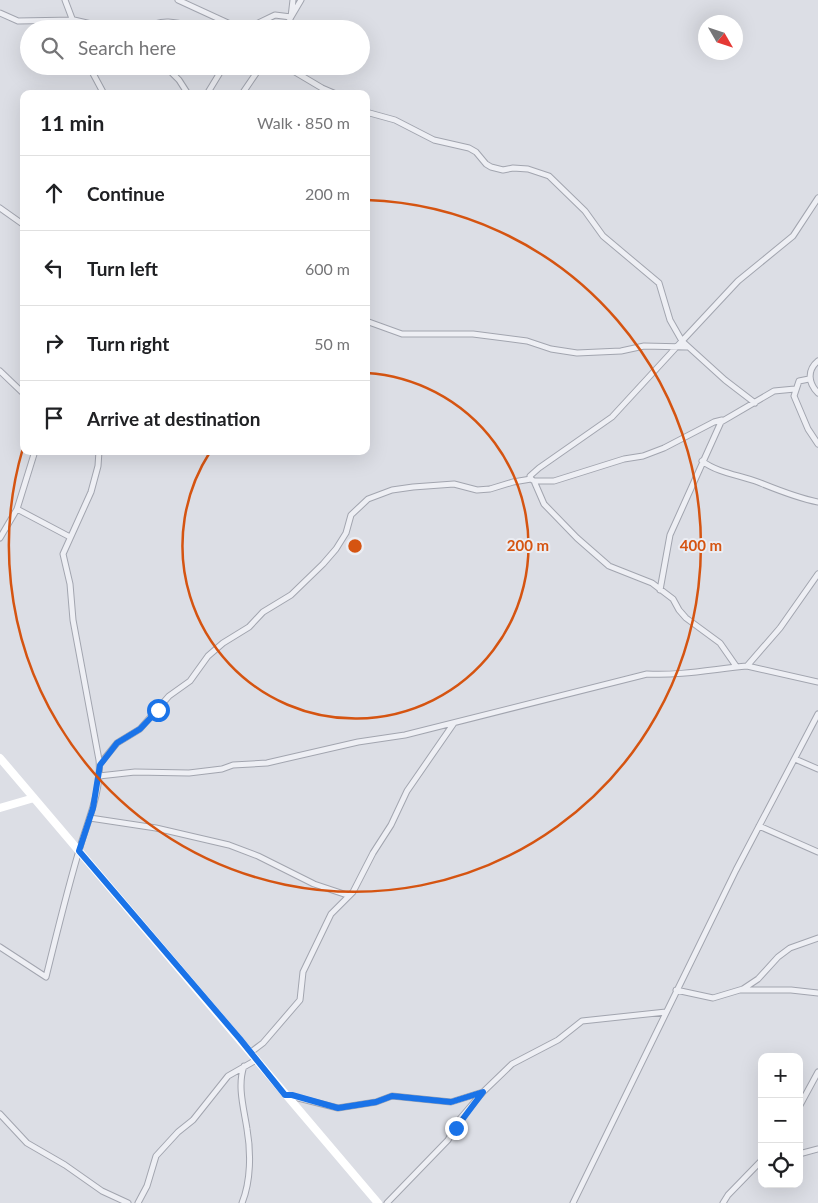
<!DOCTYPE html>
<html lang="en">
<head>
<meta charset="utf-8">
<style>
	:root { --surface:#fff; --page:#f2f2f2; --text:#202124; --muted:#757577; --line:#e0e0e0 }
	body { margin:0; font-family:Lato,sans-serif; background:var(--page); color:var(--text) }
	.controls { position:absolute; right:15px; bottom:15px; display:grid; overflow:hidden; border-radius:10px; box-shadow:0 5px 20px #0002 }
	.controls button { width:45px; height:45px; display:grid; place-items:center; padding:0; border:0; border-bottom:1px solid var(--line); background:var(--surface); color:var(--text); font:25px sans-serif }
	.compass { position:absolute; left:698px; top:15px; width:45px; height:45px; border-radius:50%; background:var(--surface); box-shadow:0 5px 20px #0002; rotate:129deg }
	.stop { position:absolute; width:15px; height:15px; margin:-11px; border:4px solid #1a73e8; border-radius:50%; background:#fff }
	.stop.end { background:#1a73e8; border-color:#fff; box-shadow:0 1px 5px #0008 }
	.list { margin:0; padding:0; list-style:none }
	h2 { display:flex; justify-content:space-between; align-items:center; height:65px; margin:0; padding:0 20px; font-size:21px }
	h2 small { font-size:16px; font-weight:400; color:var(--muted) }
	.list li { display:grid; grid-template-columns:32px 1fr auto; gap:15px; align-items:center; box-sizing:border-box; height:75px; padding:0 20px; border-top:1px solid var(--line) }
	.list b { display:block; font-size:19px; white-space:nowrap }
	.list em { font-size:16px; font-style:normal; color:var(--muted) }
	.icon { flex:none; width:28px; height:28px; fill:none; stroke:currentColor; stroke-width:2; stroke-linecap:round; stroke-linejoin:round }
	.map { position:relative; flex:none; width:818px; height:1203px; overflow:hidden }
	.search { position:absolute; background:var(--surface); box-shadow:0 5px 20px #0002; left:20px; top:20px; width:350px; height:55px; display:flex; align-items:center; gap:12px; box-sizing:border-box; padding:0 18px; border-radius:28px; color:var(--muted); font-size:19px }
	.panel { position:absolute; background:var(--surface); box-shadow:0 5px 20px #0002; left:20px; top:90px; width:350px; height:365px; border-radius:10px }
	.map>svg:first-child { display:block }
	.lines { fill:none; stroke-linecap:round; stroke-linejoin:round }
	.street-casing { stroke:#a2a5af; stroke-width:7 }
	.street { stroke:#eeeff4; stroke-width:5 }
	.secondary { stroke:#fff; stroke-width:8 }
	.route { stroke:#1a73e8; stroke-width:6 }
	.ring { fill:none; stroke:#d55411; stroke-width:2.5 }
	.centre { fill:#d55411; stroke:#ebedf3; stroke-width:2.5 }
	.ring-label { font-size:15px; text-anchor:middle; font-weight:bold; fill:#d55411; stroke:#ebedf3; stroke-width:4; stroke-linejoin:round; paint-order:stroke }
</style>
</head>
<body>
<div class="map">
<svg width="818" height="1203" viewBox="0 0 818 1203">
	<rect width="100%" height="100%" fill="#dcdee5"/>
	<g class="lines">
		<g class="street-casing">
			<path id="street" d="M65,0L76,29
				M178,0L241,29
				M0,13L18,21L74,20L113,29
				M144,29C164,16 181,24 201,29
				M246,29L275,15L291,17L301,0
				M285,29L291,17L293,0
				M89,66L104,94
				M165,66L179,80L188,94
				M285,66L322,88L336,94
				M207,94L224,66
				M242,94L261,66
				M366,112L395,120L434,140L469,148L476,152L486,164L491,167L503,170L513,168L528,169L549,176L585,211L603,236L659,283L670,320L682,341L612,417L539,468L530,476L531,479
				M0,208L24,225
				M366,321L402,334H473L527,341L551,349L577,353L621,351L644,346L687,347
				M818,361C807,370 808,383 818,393
				M0,371L24,394
				M809,379L799,381L794,396L808,429L818,444
				M755,403L725,380L682,341L738,281L793,236L818,198
				M35,451L17,509L70,537
				M702,461C718,473 739,475 758,482C778,490 797,498 818,502
				M531,479L534,481L544,504L577,538L609,566L652,583L673,599L679,610L686,618L720,643L736,666
				M534,481H554L624,459L643,456L664,448L714,422L722,420
				M0,538L17,509
				M660,590L670,535L721,422L774,391L795,389
				M747,666L780,628L818,574
				M795,759L818,769
				M100,764L117,743L140,729L169,696L190,681L208,656L223,643L249,627L263,612L291,595L323,564L336,549L346,533L351,515L368,499L392,490L413,487L454,484L477,490L490,489L513,482L531,479
				M99,776L135,772L189,773L222,769L233,765L267,763L358,742L405,735L647,674C680,676 714,669 747,666L818,682
				M90,818L156,828L229,845L258,856L314,884L347,895
				M759,826L818,852
				M0,947L46,977C56,936 66,895 78,854C86,824 102,793 99,760L73,620L70,584L63,554L91,492L98,466L99,451
				M676,990L713,998L743,989L758,979L778,957L790,948L818,938
				M741,990H791L818,993
				M251,1052L263,1043L300,1000L303,972L331,914L353,892L373,853L391,825L407,791L454,723
				M286,1095L338,1108L376,1102L392,1096L451,1102L483,1092
				M799,1107L818,1072
				M0,1114L27,1143L65,1165L102,1191L128,1203
				M799,1154L818,1149
				M138,1203L147,1186L156,1156L178,1132L193,1120L228,1076L256,1060
				M242,1203C251,1181 251,1152 247,1129C244,1109 237,1086 244,1066
				M387,1203L448,1140L459,1120L483,1092L512,1064L558,1040L582,1021L666,1012
				M573,1203L736,870L818,714
				M723,1203L728,1195L762,1160"/>
		</g>
		<use href="#street" class="street"/>
		<path class="secondary" d="M0,758L378,1203
			M0,808L34,798"/>
	</g>
	<g class="lines">
		<path class="route" d="M158,710L140,729L117,743L100,765L93,808L79,851L240,1039L285,1095H292L338,1108L376,1102L392,1096L451,1102L483,1092L456,1128"/>
	</g>
	<g class="ring">
		<path d="M367 373A173 173 0 1 1 210 452"/>
		<path d="M367 200A346 346 0 1 1 23 448"/>
	</g>
	<circle cx="355" cy="546" r="8" class="centre"/>
	<g class="ring-label">
		<text x="528" y="551">200 m</text>
		<text x="701" y="551">400 m</text>
	</g>
</svg>
<div class="controls">
<button>+</button>
<button>−</button>
<button><svg class="icon" aria-label="locate" viewBox="0 0 24 24"><circle cx="12" cy="12" r="6"/><path d="M12 2v4M12 18v4M2 12h4M18 12h4"/></svg></button>
</div>
<svg class="compass" viewBox="-18 -18 36 36"><path d="M0-13l5 13h-10z" fill="#e53935"/><path d="M0 13l5-13h-10z" fill="#757577"/></svg>
<div class="stop" style="left:158px;top:710px"></div>
<div class="stop end" style="left:456px;top:1128px"></div>
<div class="search"><svg class="icon" aria-label="search" viewBox="0 0 24 24"><circle cx="10" cy="10" r="6"/><path d="M15 15l6 6"/></svg>Search here</div>
<section class="panel">
<h2>11 min<small>Walk · 850 m</small></h2>
<ul class="list">
<li><svg class="icon" aria-label="ahead" viewBox="0 0 24 24"><path d="M12 20V5M6 11l6-6 6 6"/></svg><div><b>Continue</b></div><em>200 m</em></li>
<li><svg class="icon" aria-label="left" viewBox="0 0 24 24"><path d="M17 20v-9H6M10 6l-5 5 5 5"/></svg><div><b>Turn left</b></div><em>600 m</em></li>
<li><svg class="icon" aria-label="right" viewBox="0 0 24 24"><path d="M7 20v-9h11M14 6l5 5-5 5"/></svg><div><b>Turn right</b></div><em>50 m</em></li>
<li><svg class="icon" aria-label="arrive" viewBox="0 0 24 24"><path d="M6 21V4h12l-3 4 3 4H6"/></svg><div><b>Arrive at destination</b></div></li>
</ul>
</section>
</div>
</body>
</html>
